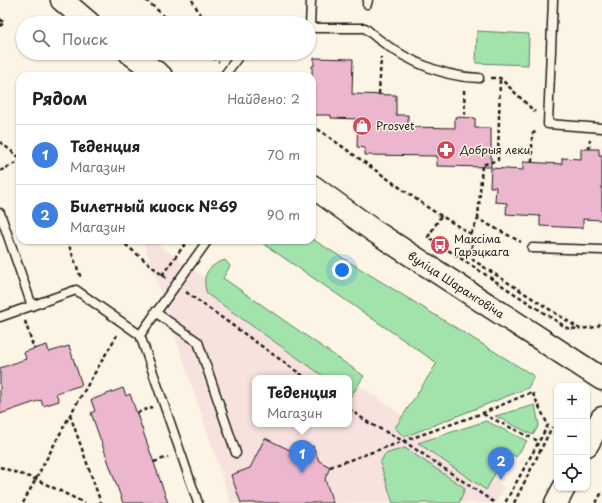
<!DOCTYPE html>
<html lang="ru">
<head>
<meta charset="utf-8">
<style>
	:root { --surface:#fff; --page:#f6f6f6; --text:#202124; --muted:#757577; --line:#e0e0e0; --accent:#d1495b }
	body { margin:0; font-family:"Playpen Sans",sans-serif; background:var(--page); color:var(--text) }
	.controls { position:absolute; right:12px; bottom:12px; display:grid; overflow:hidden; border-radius:8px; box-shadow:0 1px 3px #0004 }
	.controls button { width:36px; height:36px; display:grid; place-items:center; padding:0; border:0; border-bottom:1px solid var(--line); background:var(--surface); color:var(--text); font:20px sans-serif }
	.you { position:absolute; left:342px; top:270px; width:14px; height:14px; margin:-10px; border:3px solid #fff; border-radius:50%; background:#1a73e8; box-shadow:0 0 0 6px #1a73e833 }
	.badge { display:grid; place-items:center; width:26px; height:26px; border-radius:50%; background:var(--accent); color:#fff; font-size:13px; font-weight:700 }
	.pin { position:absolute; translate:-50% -33px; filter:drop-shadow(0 1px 2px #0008) }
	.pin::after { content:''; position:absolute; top:21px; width:14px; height:12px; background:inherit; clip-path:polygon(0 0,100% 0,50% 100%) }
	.popup { position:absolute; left:252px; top:375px; width:100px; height:52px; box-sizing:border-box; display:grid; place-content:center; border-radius:8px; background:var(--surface); filter:drop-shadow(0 1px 3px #0005); font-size:13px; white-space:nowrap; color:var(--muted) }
	.popup b { font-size:15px; color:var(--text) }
	.popup::after { content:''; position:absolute; left:50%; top:100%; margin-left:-8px; border:8px solid transparent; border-top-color:var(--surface) }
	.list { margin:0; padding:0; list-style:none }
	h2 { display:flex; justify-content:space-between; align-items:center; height:52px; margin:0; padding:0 16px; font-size:17px }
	h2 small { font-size:13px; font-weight:400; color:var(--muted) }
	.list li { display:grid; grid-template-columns:26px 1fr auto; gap:12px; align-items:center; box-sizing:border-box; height:60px; padding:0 16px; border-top:1px solid var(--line) }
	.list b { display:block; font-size:15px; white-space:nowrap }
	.list p { margin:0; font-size:13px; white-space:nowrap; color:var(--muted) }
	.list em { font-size:13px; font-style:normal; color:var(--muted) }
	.icon { flex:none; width:22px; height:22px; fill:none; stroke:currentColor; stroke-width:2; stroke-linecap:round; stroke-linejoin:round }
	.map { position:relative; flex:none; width:602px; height:503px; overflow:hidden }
	.search { position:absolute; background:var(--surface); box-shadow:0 1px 3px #0004; left:16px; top:16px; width:300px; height:44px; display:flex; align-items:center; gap:10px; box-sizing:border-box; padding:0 14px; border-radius:22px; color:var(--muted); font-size:15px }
	.panel { position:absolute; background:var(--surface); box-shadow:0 1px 3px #0004; left:16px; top:72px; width:300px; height:172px; border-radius:12px }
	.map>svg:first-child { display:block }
	.built { fill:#f7e2de }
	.green { fill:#a2e3ac; stroke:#5f8064 }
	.building { fill:#ecb6ce; stroke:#1c1c1c }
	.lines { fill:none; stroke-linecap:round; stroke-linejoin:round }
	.lane-casing { stroke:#1c1c1c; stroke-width:11 }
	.secondary-casing { stroke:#1c1c1c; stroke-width:25 }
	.path { stroke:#1c1c1c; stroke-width:2.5; stroke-dasharray:4 3; stroke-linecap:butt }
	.lane { stroke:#fcf5e5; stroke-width:8 }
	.secondary { stroke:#fcf5e5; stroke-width:22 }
	.labels { text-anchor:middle; stroke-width:3; stroke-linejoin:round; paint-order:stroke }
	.poi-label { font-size:11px; fill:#1c1c1c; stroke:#fcf5e5; text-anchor:start }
	.street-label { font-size:11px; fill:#1c1c1c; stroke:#fcf5e5 }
</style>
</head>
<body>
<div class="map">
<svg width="602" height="503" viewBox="0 0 602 503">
	<rect width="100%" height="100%" fill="#fcf5e5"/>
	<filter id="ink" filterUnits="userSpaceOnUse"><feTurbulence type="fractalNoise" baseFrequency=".025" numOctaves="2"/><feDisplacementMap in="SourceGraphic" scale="8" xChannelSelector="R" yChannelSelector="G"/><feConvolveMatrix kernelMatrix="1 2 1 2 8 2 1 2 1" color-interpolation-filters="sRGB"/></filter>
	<g filter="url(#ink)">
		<path class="built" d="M143,240H151L349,378H255V424H349V378L504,487L496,503H231Z"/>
		<path class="green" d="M477,31L529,34L528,65L476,63Z
			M312,239L534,376L528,388L404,437L395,428L437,363L258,240Z
			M225,260L230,266L223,278L364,376L351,396L349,395V378H326L207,294C201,276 207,266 225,260Z
			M535,405L539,425L533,435L495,416Z
			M486,421L527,441L516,457L507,452L486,490L418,443Z
			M405,448L465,488L459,503H393L380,463L385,454Z"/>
		<path class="building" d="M314,58L353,59L352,94L396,95V115H408V127L455,128V117L475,118V128H491V167L437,166V156L365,155V148L357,147L358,119L331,118V115H313L312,66H314Z
			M581,149H599V155H602V220L583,219V228L540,226V216L506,214L507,203L495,202L496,187H490L491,168L523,170V162L562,164V158L581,159Z
			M47,345L49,352L69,346L82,385L56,393L59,401L43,406L41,400L0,414V368L26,359L24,352Z
			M123,388L126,396L130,394L168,503H123L91,413L95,411L91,400Z
			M265,438L294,452L313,446L319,461L330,467L325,479L333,503H241L231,475L250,468Z"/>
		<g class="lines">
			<g class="lane-casing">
				<path id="lane" d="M553,0L548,124L602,128
					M367,4L368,0
					M309,28H365C395,55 437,77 479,78
					M310,28L311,0
					M224,76L241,53
					M0,213L32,306
					M532,248L602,250
					M155,312L198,342L236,453
					M0,317L76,290L140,335L198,503
					M140,335L208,240"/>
			</g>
			<g class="secondary-casing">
				<path id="secondary" d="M62,0L89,23
					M130,53L161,76
					M312,186L374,231L602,379
					M587,445L602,418
					M556,503L564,488"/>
			</g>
			<path class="path" d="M146,0L172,23
				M192,0L205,23
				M0,19L4,23L0,26
				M207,53L219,62
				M491,78H500L535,112
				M464,90L465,117
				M379,94L381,57
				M312,125L430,209L471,234L473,260L580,329L597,327L602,322
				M0,142L20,158
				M589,149L590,140
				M532,162V134L537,131
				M0,171L20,161
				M441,216L428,237L567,328L579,329
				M478,219L482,165L498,160L500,78
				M471,234L478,219L521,242
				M67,240L81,278
				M120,240L166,278
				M162,275L188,240
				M186,292L306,378
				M25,321L34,349
				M349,409L369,423L405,442L495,503
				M137,413L152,407
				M483,414L538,441
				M70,415L101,503
				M154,462L168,457
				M0,467L35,479L85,503
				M330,467L483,413L532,392L548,425L505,503
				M23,503L70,415L117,335
				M514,503L552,427
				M596,503L602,492"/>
			<use href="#lane" class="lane"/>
			<use href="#secondary" class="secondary"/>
		</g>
	</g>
	<defs>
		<g id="shop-disc" transform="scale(1)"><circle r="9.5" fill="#d1495b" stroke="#fcf5e5"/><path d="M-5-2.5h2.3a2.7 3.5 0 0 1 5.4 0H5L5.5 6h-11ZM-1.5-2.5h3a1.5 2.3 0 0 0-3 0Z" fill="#fff"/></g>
		<g id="pharmacy-disc" transform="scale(1)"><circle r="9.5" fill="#d1495b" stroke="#fcf5e5"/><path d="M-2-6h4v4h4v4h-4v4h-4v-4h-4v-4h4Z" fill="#fff"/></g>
		<g id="bus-disc" transform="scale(1)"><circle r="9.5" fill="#d1495b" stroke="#fcf5e5"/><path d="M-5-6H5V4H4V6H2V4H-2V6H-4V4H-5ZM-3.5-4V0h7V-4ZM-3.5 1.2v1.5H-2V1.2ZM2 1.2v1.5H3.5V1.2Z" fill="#fff"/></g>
	</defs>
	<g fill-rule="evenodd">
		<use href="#shop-disc" x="362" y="126"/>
		<use href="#pharmacy-disc" x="446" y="150"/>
		<use href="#bus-disc" x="440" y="245"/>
	</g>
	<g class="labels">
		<g class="poi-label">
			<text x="376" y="130">Prosvet</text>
			<text x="460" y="154">Добрыя леки</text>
			<text x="454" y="243">Максіма<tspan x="454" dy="13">Гарэцкага</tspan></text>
		</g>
		<g class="street-label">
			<text transform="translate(456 285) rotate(33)" y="4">вуліца Шаранговіча</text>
		</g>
	</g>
</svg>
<div class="controls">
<button>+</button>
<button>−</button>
<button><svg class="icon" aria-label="locate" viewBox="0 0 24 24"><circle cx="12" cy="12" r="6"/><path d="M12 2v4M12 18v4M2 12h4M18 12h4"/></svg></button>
</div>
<div class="you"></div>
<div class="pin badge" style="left:302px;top:473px;background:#3f7fe0">1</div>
<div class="popup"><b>Теденция</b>Магазин</div>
<div class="pin badge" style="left:501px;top:480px;background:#3f7fe0">2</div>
<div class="search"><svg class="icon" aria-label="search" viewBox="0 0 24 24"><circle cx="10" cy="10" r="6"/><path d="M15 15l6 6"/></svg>Поиск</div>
<section class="panel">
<h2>Рядом<small>Найдено: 2</small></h2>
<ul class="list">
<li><span class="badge" style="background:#3f7fe0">1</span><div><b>Теденция</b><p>Магазин</p></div><em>70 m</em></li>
<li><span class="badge" style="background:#3f7fe0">2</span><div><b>Билетный киоск №69</b><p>Магазин</p></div><em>90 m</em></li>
</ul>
</section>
</div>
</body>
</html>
